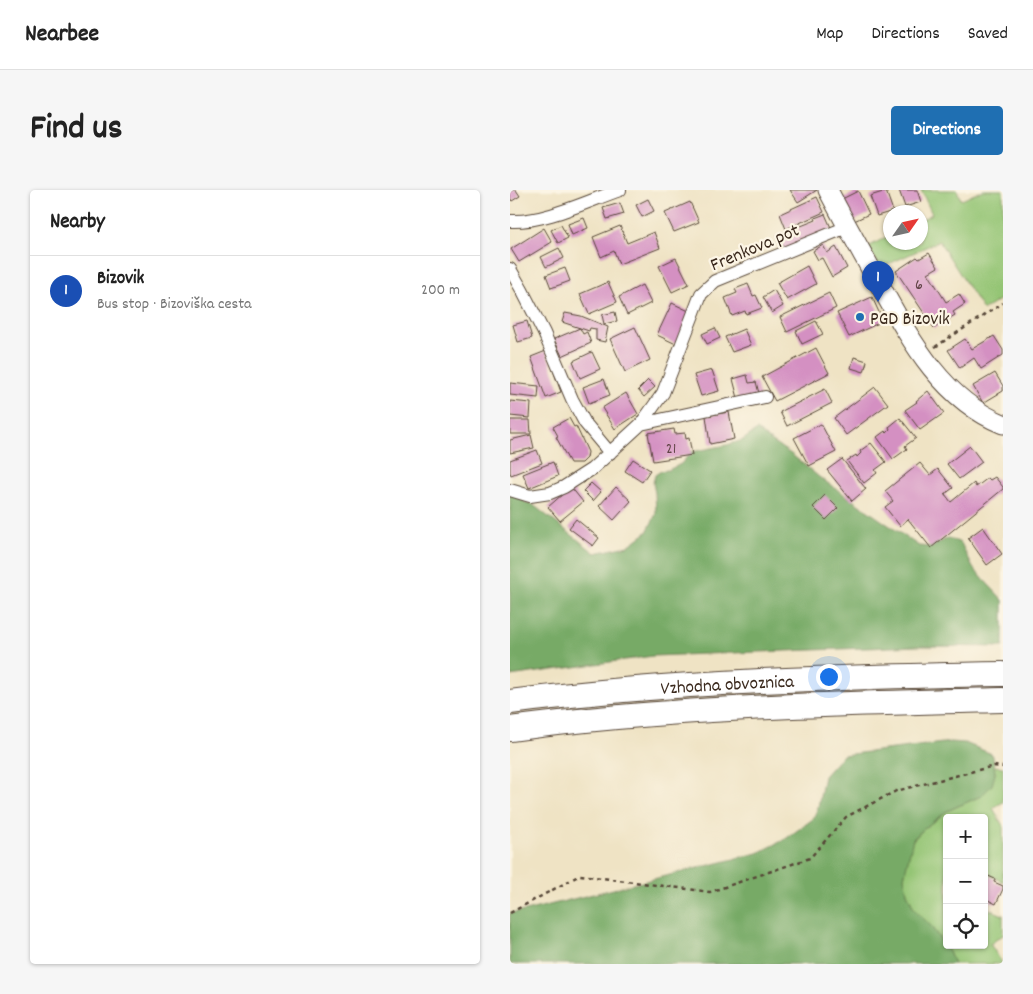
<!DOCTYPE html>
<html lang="en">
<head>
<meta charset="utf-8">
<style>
	:root { --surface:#fff; --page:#f6f6f6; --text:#222; --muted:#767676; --line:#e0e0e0; --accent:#1f6fb2 }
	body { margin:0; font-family:Dekko,sans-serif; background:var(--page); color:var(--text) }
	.controls { position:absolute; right:15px; bottom:15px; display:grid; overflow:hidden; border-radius:5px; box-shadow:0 1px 4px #0004 }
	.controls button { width:45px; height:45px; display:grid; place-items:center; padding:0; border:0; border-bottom:1px solid var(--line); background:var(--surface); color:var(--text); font:25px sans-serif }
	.compass { position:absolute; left:373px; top:15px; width:45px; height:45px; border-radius:50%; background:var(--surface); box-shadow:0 1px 4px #0004; rotate:56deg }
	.you { position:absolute; left:318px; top:486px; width:18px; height:18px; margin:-12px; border:4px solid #fff; border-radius:50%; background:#1a73e8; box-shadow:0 0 0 8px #1a73e833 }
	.badge { display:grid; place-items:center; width:32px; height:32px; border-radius:50%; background:var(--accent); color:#fff; font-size:16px; font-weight:700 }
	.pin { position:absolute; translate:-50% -41px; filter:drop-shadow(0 1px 2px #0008) }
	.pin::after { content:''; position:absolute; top:26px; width:18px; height:15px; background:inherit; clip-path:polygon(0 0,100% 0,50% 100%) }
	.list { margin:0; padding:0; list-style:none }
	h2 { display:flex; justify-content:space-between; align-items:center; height:65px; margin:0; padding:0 20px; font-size:21px }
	h2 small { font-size:16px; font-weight:400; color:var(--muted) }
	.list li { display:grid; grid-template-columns:32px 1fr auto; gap:15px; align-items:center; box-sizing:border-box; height:70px; padding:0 20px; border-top:1px solid var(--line) }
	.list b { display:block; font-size:19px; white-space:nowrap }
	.list p { margin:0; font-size:16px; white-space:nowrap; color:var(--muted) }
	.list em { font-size:16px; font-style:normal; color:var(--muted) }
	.icon { flex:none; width:28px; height:28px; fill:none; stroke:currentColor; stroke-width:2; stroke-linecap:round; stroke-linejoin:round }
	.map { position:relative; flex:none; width:493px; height:774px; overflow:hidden; border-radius:5px }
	header { display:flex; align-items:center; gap:30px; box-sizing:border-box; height:70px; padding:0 25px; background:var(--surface); border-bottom:1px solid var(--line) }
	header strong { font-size:24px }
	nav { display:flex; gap:28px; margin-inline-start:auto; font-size:18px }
	.intro { display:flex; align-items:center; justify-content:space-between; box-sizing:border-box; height:120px; padding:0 30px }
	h1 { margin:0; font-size:35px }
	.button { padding:12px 22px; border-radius:5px; background:var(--accent); color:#fff; font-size:18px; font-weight:700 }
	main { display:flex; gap:30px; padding:0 30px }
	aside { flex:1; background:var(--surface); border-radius:5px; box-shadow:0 1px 4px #0004 }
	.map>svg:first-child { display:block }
	.green { fill:#94c575; stroke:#68784a }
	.forest { fill:#7a6; stroke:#596a42 }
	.building { fill:#d490c2 }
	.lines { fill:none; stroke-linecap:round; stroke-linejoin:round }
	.street-casing { stroke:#564637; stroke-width:14 }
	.secondary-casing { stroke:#564637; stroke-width:21 }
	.highway-casing { stroke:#564637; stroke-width:26 }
	.path { stroke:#564637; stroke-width:2.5; stroke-dasharray:4 4; stroke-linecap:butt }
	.street { stroke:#fff; stroke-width:12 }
	.secondary { stroke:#fff; stroke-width:19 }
	.highway { stroke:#fff; stroke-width:24 }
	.poi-dot { fill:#1f6fb2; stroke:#fcf5e5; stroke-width:2 }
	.labels { text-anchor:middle; stroke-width:4.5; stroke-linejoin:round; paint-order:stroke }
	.number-label { font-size:16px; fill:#614447 }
	.street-label { font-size:19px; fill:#3b2a1e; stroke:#fcf5e5 }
	.poi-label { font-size:19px; fill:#3b2a1e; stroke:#fcf5e5; text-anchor:start }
</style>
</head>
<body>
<header>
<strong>Nearbee</strong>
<nav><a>Map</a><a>Directions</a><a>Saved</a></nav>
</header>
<div class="intro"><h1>Find us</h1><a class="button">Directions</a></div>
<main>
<aside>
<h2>Nearby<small></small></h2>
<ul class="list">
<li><span class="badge" style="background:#1a4fb4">1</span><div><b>Bizovik</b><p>Bus stop · Bizoviška cesta</p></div><em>200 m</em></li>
</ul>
</aside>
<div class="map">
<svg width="493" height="774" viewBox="0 0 493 774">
	<rect width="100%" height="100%" fill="#fcf5e5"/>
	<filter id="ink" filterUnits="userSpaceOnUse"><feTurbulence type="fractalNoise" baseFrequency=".02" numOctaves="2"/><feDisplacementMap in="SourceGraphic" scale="10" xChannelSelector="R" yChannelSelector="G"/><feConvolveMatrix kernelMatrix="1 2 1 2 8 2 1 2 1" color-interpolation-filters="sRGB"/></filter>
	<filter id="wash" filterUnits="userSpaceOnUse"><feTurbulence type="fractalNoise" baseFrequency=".0096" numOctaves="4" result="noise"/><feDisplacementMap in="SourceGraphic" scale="20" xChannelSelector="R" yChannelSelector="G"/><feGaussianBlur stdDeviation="1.12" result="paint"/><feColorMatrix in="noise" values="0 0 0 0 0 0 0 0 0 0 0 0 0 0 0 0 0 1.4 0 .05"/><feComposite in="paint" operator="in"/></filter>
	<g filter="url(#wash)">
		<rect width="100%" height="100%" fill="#efe3c4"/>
		<path class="green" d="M411,0H447L451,10L454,9L473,0H493V108L473,120L429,51L370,78L358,57L380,45V52H410L411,30L422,24Z
			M484,576L493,577V612L483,618L493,636V692L474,682V628H437V755H474V717L493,725V745L480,754L493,774H444L439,762L420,735L404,719L397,703L394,688L400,658L403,650L416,637L437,621L471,606L485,584Z"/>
		<path class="forest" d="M247,240L258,249L281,264L309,287L409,356L421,357L438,348L451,353L463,378L493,410V457L409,456L143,466L0,486V303L9,305L16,313L22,314L85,363L118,356L137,342L146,324L145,303L143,293L145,285L151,281L158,280L171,274L181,262L217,255L233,250Z
			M441,552L455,553L482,564L484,571L485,584L482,595L471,606L437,621L416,637L403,649L394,687L397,703L404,719L420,735L439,762L444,774H0V723L15,721L248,663L274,650L303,629L308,617L314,586L333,565Z"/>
		<g id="blocks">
			<path class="building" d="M0,0H6L10,6L2,11L0,8Z
				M280,0H307L288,12Z
				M389,0H407L411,12L395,17Z
				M348,1L359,24L342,32L332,9Z
				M376,1L383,21L367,26L360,6Z
				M307,7L314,22L276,39L270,24Z
				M138,9L144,21L132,27L126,15Z
				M180,12L189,32L164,42L155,23Z
				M110,13L114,24L97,29L93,18Z
				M315,24L322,40L272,61L266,46L306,30L305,28Z
				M74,28L78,38L62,45L58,34Z
				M51,35L58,48L48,53L41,40Z
				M110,36L117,53L144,42L150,58L109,74L104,61L91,67L83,47Z
				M34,38L42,52L9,72L1,59Z
				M313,55L317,63L326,57L337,78L322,87L312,68L308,70L303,61Z
				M49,58L54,68L36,77L31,67Z
				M419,63L428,77L418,83L436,112L449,104L455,114L443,122L445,125L424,138L386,81L407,67L409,69Z
				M166,68L179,94L162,102L149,76Z
				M297,76L306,94L277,110L267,93Z
				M55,78L60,91L41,98L36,85Z
				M98,92L107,112L79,124L70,104Z
				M238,94L243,106L246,105L252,118L236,124L235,121L222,126L215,108L227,103L225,99Z
				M132,95L141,113L117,125L109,107Z
				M264,100L273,116L262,123L253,107Z
				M319,103L326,118L277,142L270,127Z
				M362,107L373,131L339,147L327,123Z
				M162,113L181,122L166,154L147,145Z
				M105,122L107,131L94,134L92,125Z
				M55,123L71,126L98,137L95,152L86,150V139L80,138L79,141L52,132Z
				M17,131L22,148L8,152L3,135Z
				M306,131L313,144L292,154L286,141Z
				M125,137L140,170L115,182L100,149Z
				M70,138L73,144L77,142L81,153L52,166L44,149Z
				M205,138L210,148L197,154L192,144Z
				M234,139L241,155L222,162L215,147Z
				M484,146L493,160V165L471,179L464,168L450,178L438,160L455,149L462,159Z
				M306,158L319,183L265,211L252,187Z
				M36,161L51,202L36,208L21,167Z
				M82,162L90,179L70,188L63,171Z
				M344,167L357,171L354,182L341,178Z
				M202,180L209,201L191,206L184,185Z
				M485,183L493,196V201L473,213L463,196Z
				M237,185L239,193L246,192L250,207L229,212L223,189Z
				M94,189L100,205L79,213L73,197Z
				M138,190L145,197L134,207L128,200Z
				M0,193L29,196L28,208L0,205Z
				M365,197L378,214L336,245L324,228Z
				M315,199L322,213L277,236L270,222Z
				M418,201L434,223L410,240L395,220L407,212L406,211Z
				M116,203L128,224L105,239L92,218Z
				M0,211L21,213L20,228L0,226Z
				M219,222L224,249L200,254L196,226Z
				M59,228L64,237L66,236L78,262L77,268L72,273H60L46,247L48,246L43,237Z
				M390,228L406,248L395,256L397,259L383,269L367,247L375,241L376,243L380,239L379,237Z
				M0,230H20L21,244H0Z
				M311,234L326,262L299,276L284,248Z
				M164,239L165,244L175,243L176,249L179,248L182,265L143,271L138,243Z
				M21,245L24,258L0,263V250Z
				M361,253L376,272L365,280L367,283L354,293L337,271L346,265L347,267L351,263L350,261Z
				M460,256L472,272L449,289L437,274Z
				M27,260L32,273L1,285L0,282V270Z
				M123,269L140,280L132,292L115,281Z
				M332,269L356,299L342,311L317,280Z
				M43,272L48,286L19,298L13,284Z
				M410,273L420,285L428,279L443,298L435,304L441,312L464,293L466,297L478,288L480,290L485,287L493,297V299L421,358L398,329L390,336L375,317L383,311L375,301Z
				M81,293L91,302L83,311L73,301Z
				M61,297L73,312L50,331L38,317Z
				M106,297L121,311L104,330L89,316Z
				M315,305L328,318L316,330L303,317Z
				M66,329L89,348L83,356L59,338Z
				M473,337L492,364L477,375L458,348Z
				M474,684L485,689L484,692L493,696V699L486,714L474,708Z"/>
		</g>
	</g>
	<g filter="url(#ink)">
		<use href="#blocks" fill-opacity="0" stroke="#564637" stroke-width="1"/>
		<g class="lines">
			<g class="street-casing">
				<path id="street" d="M0,31C33,33 78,11 110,0
					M0,79L12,100L34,143L62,209L75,233L100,263
					M131,234L255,207
					M0,300L20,306L40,303L54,297L82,279L131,234L153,203L191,104L205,91L337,37"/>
			</g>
			<g class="secondary-casing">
				<path id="secondary" d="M318,0C335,33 353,65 371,97C401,151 433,210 493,234"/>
			</g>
			<g class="highway-casing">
				<g id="highway">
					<path id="s1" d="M0,512C164,491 328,487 493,484"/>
					<path d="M0,539C163,517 328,514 493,510"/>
				</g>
			</g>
			<path class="path" d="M425,157L493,113
				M0,723L70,685L200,702L300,668L336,627L386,601L484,576L493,577"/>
			<use href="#street" class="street"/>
			<use href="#secondary" class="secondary"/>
			<use href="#highway" class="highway"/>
		</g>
	</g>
	<circle class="poi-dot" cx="350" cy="127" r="5"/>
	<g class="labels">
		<g class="number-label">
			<text x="409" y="99">6</text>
			<text x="161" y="263">21</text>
		</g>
		<g class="street-label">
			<text transform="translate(244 56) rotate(-23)" y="7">Frenkova pot</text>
			<text dy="7" stroke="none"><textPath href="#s1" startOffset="218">Vzhodna obvoznica</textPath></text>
		</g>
		<g class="poi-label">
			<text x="360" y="134">PGD Bizovik</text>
		</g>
	</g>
</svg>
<div class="controls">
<button>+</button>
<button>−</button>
<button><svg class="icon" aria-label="locate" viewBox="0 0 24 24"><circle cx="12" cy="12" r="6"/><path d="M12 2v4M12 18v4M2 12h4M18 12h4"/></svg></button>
</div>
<svg class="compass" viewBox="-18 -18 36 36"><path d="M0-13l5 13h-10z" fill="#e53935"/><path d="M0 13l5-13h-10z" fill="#767676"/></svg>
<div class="you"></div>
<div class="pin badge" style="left:368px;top:112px;background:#1a4fb4">1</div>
</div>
</main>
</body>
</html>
